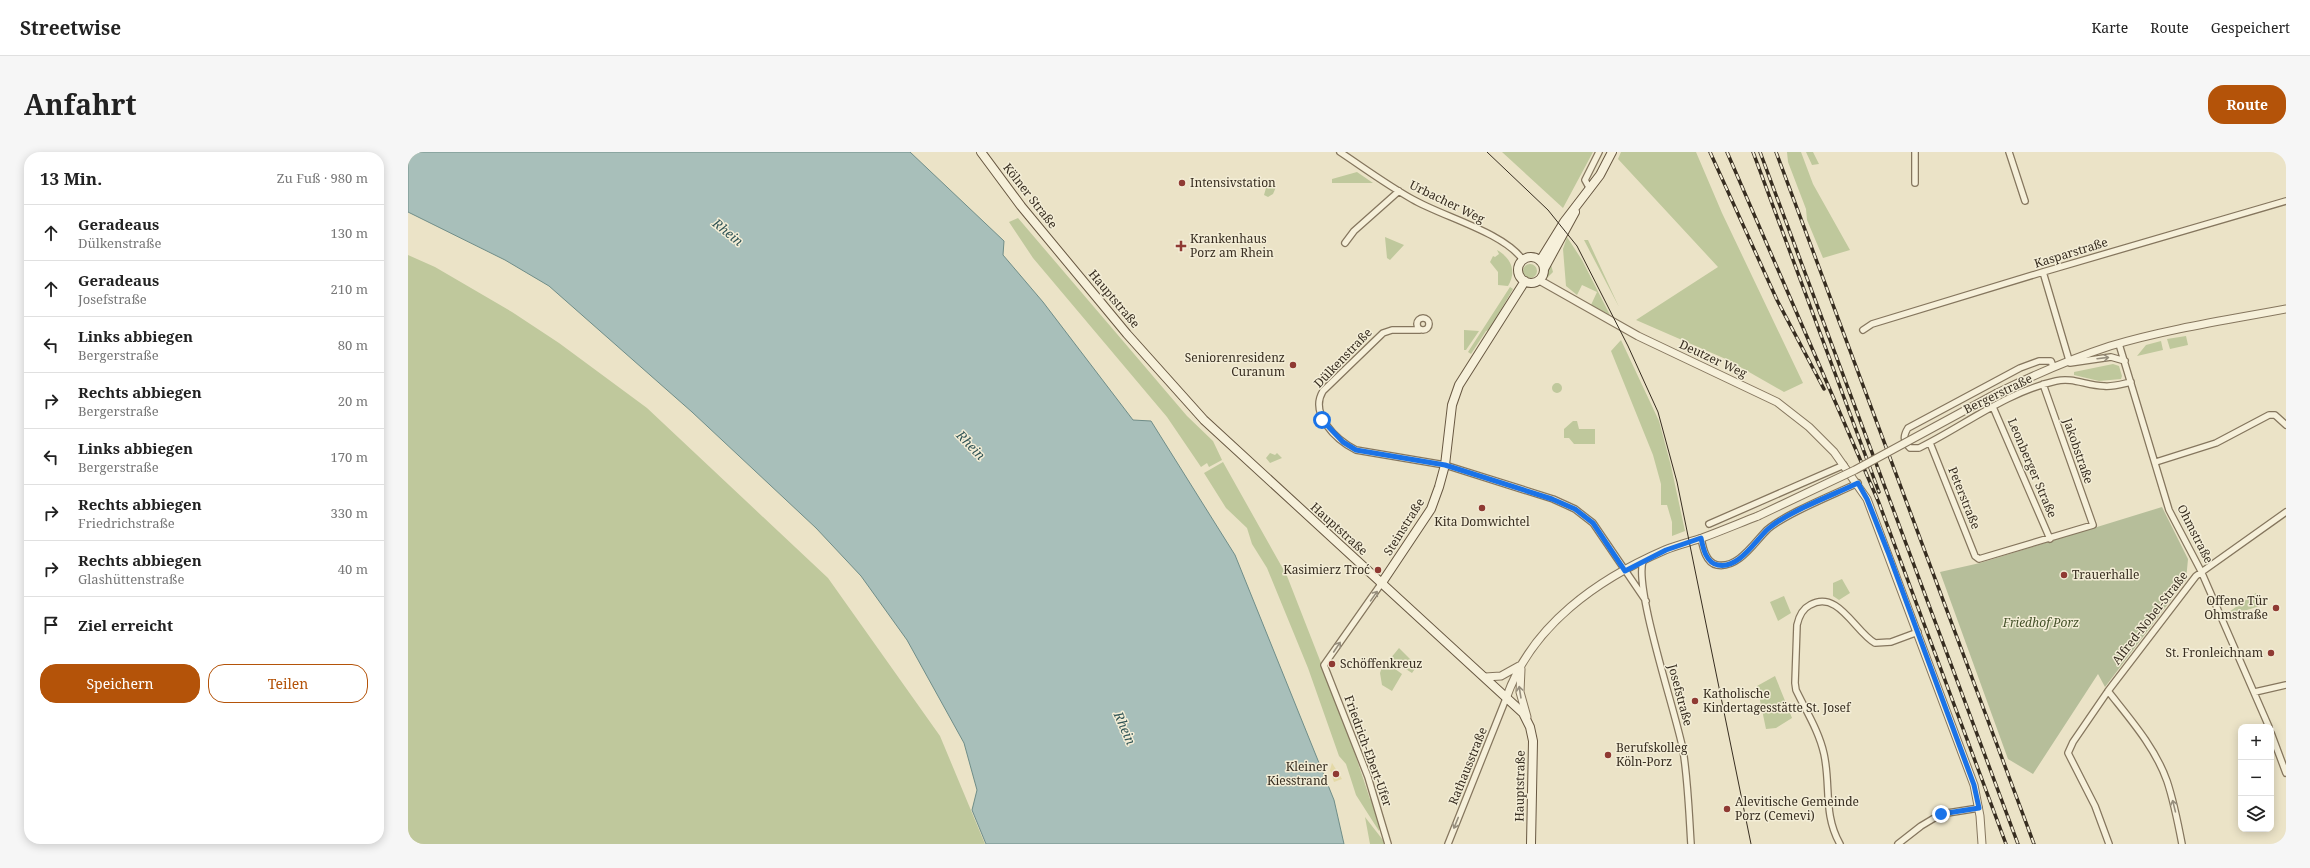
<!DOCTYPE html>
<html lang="de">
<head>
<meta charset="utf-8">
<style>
	:root { --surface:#fff; --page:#f6f6f6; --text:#222; --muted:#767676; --line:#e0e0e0; --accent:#b45309 }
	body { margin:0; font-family:"Noto Serif",serif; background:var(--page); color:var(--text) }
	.controls { position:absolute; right:12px; bottom:12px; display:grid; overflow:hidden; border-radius:8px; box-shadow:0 2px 10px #0003 }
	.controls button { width:36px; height:36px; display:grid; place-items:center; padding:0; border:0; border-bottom:1px solid var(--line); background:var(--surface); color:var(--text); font:20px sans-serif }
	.stop { position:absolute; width:12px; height:12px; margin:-9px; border:3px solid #1a73e8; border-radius:50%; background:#fff }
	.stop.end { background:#1a73e8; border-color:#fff; box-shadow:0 1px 4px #0008 }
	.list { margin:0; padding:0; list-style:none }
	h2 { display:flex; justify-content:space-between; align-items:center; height:52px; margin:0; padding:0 16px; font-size:17px }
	h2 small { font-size:13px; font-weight:400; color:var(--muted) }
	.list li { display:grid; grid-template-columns:26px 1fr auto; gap:12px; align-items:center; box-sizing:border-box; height:56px; padding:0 16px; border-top:1px solid var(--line) }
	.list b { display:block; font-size:15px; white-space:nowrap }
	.list p { margin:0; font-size:13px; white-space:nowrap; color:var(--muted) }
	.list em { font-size:13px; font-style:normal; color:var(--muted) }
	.actions { display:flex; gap:8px; padding:12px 16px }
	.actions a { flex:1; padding:9px 0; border:1px solid var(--accent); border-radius:16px; text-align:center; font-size:14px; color:var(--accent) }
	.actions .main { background:var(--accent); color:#fff }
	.icon { flex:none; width:22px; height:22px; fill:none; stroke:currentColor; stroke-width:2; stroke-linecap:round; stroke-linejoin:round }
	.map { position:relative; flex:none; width:1878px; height:692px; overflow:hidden; border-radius:16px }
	header { display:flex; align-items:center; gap:24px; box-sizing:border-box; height:56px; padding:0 20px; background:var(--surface); border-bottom:1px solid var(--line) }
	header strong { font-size:19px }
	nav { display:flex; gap:22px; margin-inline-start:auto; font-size:14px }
	.intro { display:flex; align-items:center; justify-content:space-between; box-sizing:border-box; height:96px; padding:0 24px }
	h1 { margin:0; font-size:28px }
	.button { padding:10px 18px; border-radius:16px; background:var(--accent); color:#fff; font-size:14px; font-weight:700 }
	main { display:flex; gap:24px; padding:0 24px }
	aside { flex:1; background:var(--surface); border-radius:16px; box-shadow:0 2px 10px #0003 }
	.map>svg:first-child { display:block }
	.green { fill:#bfc89c }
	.sand { fill:#e4d9a7 }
	.cemetery { fill:#b6be9a }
	.water { fill:#a8bfba; stroke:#6f8d88 }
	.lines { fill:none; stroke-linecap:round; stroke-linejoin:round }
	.minor-casing { stroke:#85765e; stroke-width:8 }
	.tertiary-casing { stroke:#85765e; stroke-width:9 }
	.secondary-casing { stroke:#675741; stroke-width:10 }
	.minor { stroke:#f6f0da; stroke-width:5.5 }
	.tertiary { stroke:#f6f0da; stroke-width:7 }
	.secondary { stroke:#f6f0da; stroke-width:8 }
	.tram { stroke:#372d20; stroke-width:1 }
	.rail-casing { stroke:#372d20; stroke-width:3.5 }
	.rail { stroke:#f3edd6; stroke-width:2; stroke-dasharray:6; stroke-linecap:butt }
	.tertiary-bridge-casing { stroke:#85765e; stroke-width:9; stroke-linecap:butt }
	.tertiary-bridge { stroke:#f6f0da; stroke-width:7 }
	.oneway { stroke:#968e7d }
	.route { stroke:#1a73e8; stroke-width:5 }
	.poi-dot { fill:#8f3a33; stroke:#f3edd6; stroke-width:1.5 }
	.labels { text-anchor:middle; stroke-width:3; stroke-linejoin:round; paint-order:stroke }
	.poi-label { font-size:12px; fill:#372d20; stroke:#f3edd6; text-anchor:start }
	.street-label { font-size:12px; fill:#372d20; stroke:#f3edd6 }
	.park-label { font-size:12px; font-style:italic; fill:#445129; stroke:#f3edd6 }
	.water-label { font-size:13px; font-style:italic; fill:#315455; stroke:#f3edd6 }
</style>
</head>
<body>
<header>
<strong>Streetwise</strong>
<nav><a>Karte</a><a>Route</a><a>Gespeichert</a></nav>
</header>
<div class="intro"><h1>Anfahrt</h1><a class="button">Route</a></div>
<main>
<aside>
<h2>13 Min.<small>Zu Fuß · 980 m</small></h2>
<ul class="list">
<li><svg class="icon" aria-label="ahead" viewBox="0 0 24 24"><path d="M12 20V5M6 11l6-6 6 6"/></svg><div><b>Geradeaus</b><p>Dülkenstraße</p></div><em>130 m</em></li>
<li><svg class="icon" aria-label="ahead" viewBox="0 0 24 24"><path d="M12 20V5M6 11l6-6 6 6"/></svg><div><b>Geradeaus</b><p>Josefstraße</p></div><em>210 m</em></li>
<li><svg class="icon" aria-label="left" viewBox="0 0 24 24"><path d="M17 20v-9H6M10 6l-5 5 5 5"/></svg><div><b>Links abbiegen</b><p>Bergerstraße</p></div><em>80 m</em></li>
<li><svg class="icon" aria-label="right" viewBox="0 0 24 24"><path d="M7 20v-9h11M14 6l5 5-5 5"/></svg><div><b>Rechts abbiegen</b><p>Bergerstraße</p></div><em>20 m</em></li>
<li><svg class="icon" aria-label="left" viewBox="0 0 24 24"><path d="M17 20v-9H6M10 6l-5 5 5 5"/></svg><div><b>Links abbiegen</b><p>Bergerstraße</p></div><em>170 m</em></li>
<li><svg class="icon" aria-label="right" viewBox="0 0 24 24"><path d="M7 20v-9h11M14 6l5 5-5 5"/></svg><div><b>Rechts abbiegen</b><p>Friedrichstraße</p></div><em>330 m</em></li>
<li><svg class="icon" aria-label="right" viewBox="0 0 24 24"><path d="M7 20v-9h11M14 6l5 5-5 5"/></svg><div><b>Rechts abbiegen</b><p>Glashüttenstraße</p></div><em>40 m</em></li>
<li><svg class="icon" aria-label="arrive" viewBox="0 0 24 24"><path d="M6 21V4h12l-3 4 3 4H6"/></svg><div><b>Ziel erreicht</b></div></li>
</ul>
<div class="actions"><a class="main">Speichern</a><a>Teilen</a></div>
</aside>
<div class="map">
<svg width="1878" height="692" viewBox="0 0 1878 692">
	<rect width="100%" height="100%" fill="#ebe3c7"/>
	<path class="green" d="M1094,0H1185L1155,56Z
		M1213,0H1288L1314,61L1395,231L1376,240L1320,208L1228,168L1310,115L1210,7Z
		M1379,0H1393L1405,32L1442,98L1415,106L1399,68L1398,57L1380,10Z
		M1398,0H1405L1411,12L1404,13Z
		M949,20L965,31H924V27Z
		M866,34L868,35L865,42L860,45L856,43L858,36Z
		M610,66L779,264L805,289L814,308L801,315L799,311L793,315L759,265L625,106L601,70Z
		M977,85L996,93L982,108L979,106Z
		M1159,85L1174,108L1202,163L1183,153L1189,140L1174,133L1169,143L1158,134L1155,97Z
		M1176,88H1180L1211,155Z
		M1089,98C1103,106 1109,119 1100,134L1090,133V120L1082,110L1085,104L1087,105L1091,102Z
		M0,103L27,115L104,160L151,191L239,256L420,426L532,584L577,692H0Z
		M1142,109L1145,120L1139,126L1138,119Z
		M1115 119a7 7 0 1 1 14 0a7 7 0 1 1-14 0Z
		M1102,135L1105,137L1081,178L1078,179L1063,202L1060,200Z
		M1056,178L1071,179L1058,198H1056Z
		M1778,184L1780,193L1762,197L1759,187Z
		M1213,188L1251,269L1263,314L1277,379L1264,384V370L1259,353H1253V332L1245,303L1203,199Z
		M1753,189L1755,198L1729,204L1738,193Z
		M1705,212L1711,214L1714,224L1713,227L1691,229L1666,223V220Z
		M1144 236a5 5 0 1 1 10 0a5 5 0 1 1-10 0Z
		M1165,269H1169L1171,277H1187V292H1166L1161,286H1156V277Z
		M862,301L867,303L869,301L874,306L862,311L858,306Z
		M815,310L879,424L938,575L962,647L965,648L972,673L971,679L948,643L938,612L931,604L900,516L859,416L844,392L839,376L818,356L796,321Z
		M1434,427L1442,441L1431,448L1425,444V431Z
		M1848,441L1852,454L1819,464L1818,462Z
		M1376,444L1383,461L1370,469L1362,450Z
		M991,496L1009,514L1004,521L982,507Z
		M976,509L994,522L984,539L974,533L972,521Z
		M1367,524L1384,566L1368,576L1358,577L1349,534Z
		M957,665L978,692H962Z"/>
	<path class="sand" d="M924,611L934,627L926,630L922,618Z"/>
	<path class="cemetery" d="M1754,355L1780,407L1778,428L1697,535L1690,522L1625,622L1600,607L1532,420L1572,411Z"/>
	<path class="water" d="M0,0H502L596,89L595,103L635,150L725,268L743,269L827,403L926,648L936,692H578L564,658L569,638L556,591L499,488L453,424L408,376L284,260L141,134L97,108L0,60Z"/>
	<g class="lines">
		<g class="minor-casing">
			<path id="minor" d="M932,0C956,16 979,33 1004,47C1035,65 1095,80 1115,108
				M1601,0L1617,49
				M1507,31V0
				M1182,37L1177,28L1191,0
				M937,91L946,79L991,39
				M1635,120L1661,208
				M1009 172a6 6 0 1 1 12 0a6 6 0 1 1-12 0Z
				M1012,178H984L975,181L915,239C901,262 928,288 948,298L1037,313L1145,347L1167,357L1185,371L1238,449
				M1455,178L1464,172L1635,120L1878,49
				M1711,192L1761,358L1793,419L1861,575
				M1662,211L1703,205L1717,209
				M1648,214H1645L1643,209H1631L1612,216L1500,276C1495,284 1495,289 1502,296H1511C1556,274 1598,240 1648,229C1665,225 1679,234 1696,234C1705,235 1714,232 1723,230
				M1585,255L1642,387
				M1522,291L1567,404L1571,407L1685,373L1635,232
				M1748,310L1808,291L1861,263H1867L1878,273
				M1301,372L1436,313
				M1293,386C1295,396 1298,411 1309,413C1331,417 1347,389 1360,377C1379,361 1425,343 1450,331
				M1235,409C1226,437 1268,561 1275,598C1280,629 1281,661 1283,692
				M973,432L916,513L960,625L980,692
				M1700,539C1722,567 1747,595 1759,629C1766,650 1770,671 1774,692
				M1847,540L1878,533
				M1863,581L1878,621
				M1040,692L1099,544
				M1432,692C1415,662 1423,634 1416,602C1411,579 1398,559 1388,538L1387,531L1389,473C1391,464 1394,457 1402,453C1430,437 1447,480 1467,491L1483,490L1510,480
				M1490,692L1513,674L1533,662L1571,656
				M1701,692L1687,654L1660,601L1665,590L1700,539L1788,424L1878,360"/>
		</g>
		<g class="tertiary-casing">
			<path id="tertiary" d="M1131,128L1230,184L1369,250L1401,275L1426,300L1459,347L1566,633L1572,664L1574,692
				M1589,241C1626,223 1662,207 1702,194C1759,177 1819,168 1878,157
				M1113,517L1112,540L1119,565
				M1077,525L1093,524L1111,514
				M1099,544C1124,473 1190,427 1257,398C1269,393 1282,390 1294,386C1313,379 1332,371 1350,364"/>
		</g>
		<g class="secondary-casing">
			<path id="secondary" d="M573,0L613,54L719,182L796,268L1115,561L1122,575L1125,589L1123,692
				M1110 118a13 13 0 1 1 26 0a13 13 0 1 1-26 0Z
				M1132,109L1156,70L1192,23L1204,0
				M1136,117L1167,60
				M973,432L1023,357L1031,335L1037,313L1044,253L1051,233L1117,129"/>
		</g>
		<use href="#minor" class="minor"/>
		<use href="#tertiary" class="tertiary"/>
		<use href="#secondary" class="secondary"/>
		<path class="tram" d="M1079,0L1140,58L1169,94L1220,194L1250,260L1269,330L1343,692"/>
		<g class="rail-casing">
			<path id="rail" d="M1302,0L1369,148L1416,237
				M1319,0L1471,351L1598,692
				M1345,0L1471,340
				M1352,0L1610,692
				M1368,0L1626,692"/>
		</g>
		<use href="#rail" class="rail"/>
		<g class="tertiary-bridge-casing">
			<path id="tertiary-bridge" d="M1350,364L1447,318L1589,241"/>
		</g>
		<use href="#tertiary-bridge" class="tertiary-bridge"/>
	</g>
	<defs><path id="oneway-shaft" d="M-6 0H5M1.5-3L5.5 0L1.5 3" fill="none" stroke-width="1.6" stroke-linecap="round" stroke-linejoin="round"/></defs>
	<g class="oneway">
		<use href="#oneway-shaft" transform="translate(1695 206) rotate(-7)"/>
		<use href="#oneway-shaft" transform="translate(966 444) rotate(-55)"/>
		<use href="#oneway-shaft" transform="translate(929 495) rotate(-56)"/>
		<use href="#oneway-shaft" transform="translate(1112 540) rotate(-99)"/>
		<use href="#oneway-shaft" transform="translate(1766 654) rotate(-104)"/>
		<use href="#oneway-shaft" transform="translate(1048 671) rotate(112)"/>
	</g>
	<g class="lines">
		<path class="route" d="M914,268L935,290L948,298L1037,313L1144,347L1167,357L1185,371L1217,419L1258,398L1293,386C1295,396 1298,411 1310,413C1331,417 1347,389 1360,377C1379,360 1425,343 1450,331L1459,347L1480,400L1566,633L1571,656L1533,662"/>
	</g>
	<g class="poi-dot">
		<circle cx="774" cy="31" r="4"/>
		<path d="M771 88h4v4h4v4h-4v4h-4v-4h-4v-4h4z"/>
		<circle cx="885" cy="213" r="4"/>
		<circle cx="1074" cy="356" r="4"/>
		<circle cx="970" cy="418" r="4"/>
		<circle cx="1656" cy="423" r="4"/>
		<circle cx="1868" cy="456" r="4"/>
		<circle cx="1863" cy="501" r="4"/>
		<circle cx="924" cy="512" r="4"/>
		<circle cx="1287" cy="549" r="4"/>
		<circle cx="1200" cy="603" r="4"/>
		<circle cx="928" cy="622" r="4"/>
		<circle cx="1319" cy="657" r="4"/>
	</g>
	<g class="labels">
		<g class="poi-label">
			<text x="782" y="35">Intensivstation</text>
			<text x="782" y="91">Krankenhaus<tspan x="782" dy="14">Porz am Rhein</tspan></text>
			<text x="877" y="210" text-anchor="end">Seniorenresidenz<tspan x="877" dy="14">Curanum</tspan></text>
			<text x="1074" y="374" text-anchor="middle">Kita Domwichtel</text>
			<text x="962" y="422" text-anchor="end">Kasimierz Troć</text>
			<text x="1664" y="427">Trauerhalle</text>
			<text x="1860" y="453" text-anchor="end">Offene Tür<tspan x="1860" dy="14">Ohmstraße</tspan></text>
			<text x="1855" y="505" text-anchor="end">St. Fronleichnam</text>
			<text x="932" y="516">Schöffenkreuz</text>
			<text x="1295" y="546">Katholische<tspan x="1295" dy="14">Kindertagesstätte St. Josef</tspan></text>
			<text x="1208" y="600">Berufskolleg<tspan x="1208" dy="14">Köln-Porz</tspan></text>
			<text x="920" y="619" text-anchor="end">Kleiner<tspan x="920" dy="14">Kiesstrand</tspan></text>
			<text x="1327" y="654">Alevitische Gemeinde<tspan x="1327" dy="14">Porz (Cemevi)</tspan></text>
		</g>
		<g class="street-label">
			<text transform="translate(622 44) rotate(52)" y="4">Kölner Straße</text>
			<text transform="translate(1039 50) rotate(26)" y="4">Urbacher Weg</text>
			<text transform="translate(1663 101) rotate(-17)" y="4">Kasparstraße</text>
			<text transform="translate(706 147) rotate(50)" y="4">Hauptstraße</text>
			<text transform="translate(935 206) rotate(-46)" y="4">Dülkenstraße</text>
			<text transform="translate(1305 207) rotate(25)" y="4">Deutzer Weg</text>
			<text transform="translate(1590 242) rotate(-26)" y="4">Bergerstraße</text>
			<text transform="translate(1670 299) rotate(71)" y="4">Jakobstraße</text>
			<text transform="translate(1624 316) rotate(67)" y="4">Leonberger Straße</text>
			<text transform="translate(1556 346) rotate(68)" y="4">Peterstraße</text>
			<text transform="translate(996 375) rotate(-58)" y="4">Steinstraße</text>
			<text transform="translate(931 377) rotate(42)" y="4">Hauptstraße</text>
			<text transform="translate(1787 382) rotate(63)" y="4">Ohmstraße</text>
			<text transform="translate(1742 466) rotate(-52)" y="4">Alfred-Nobel-Straße</text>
			<text transform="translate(1272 543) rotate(75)" y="4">Josefstraße</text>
			<text transform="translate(960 599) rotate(70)" y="4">Friedrich-Ebert-Ufer</text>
			<text transform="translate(1060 614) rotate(-68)" y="4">Rathausstraße</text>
			<text transform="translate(1112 634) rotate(-89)" y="4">Hauptstraße</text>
		</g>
		<g class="park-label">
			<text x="1633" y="475">Friedhof Porz</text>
		</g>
		<g class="water-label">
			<text transform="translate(320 80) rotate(39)" y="5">Rhein</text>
			<text transform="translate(563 293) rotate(46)" y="5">Rhein</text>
			<text transform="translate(717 576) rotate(66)" y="5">Rhein</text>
		</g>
	</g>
</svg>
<div class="controls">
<button>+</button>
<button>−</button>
<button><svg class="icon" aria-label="layers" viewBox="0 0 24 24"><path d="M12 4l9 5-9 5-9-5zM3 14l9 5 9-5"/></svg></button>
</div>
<div class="stop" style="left:914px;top:268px"></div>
<div class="stop end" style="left:1533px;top:662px"></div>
</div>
</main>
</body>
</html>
